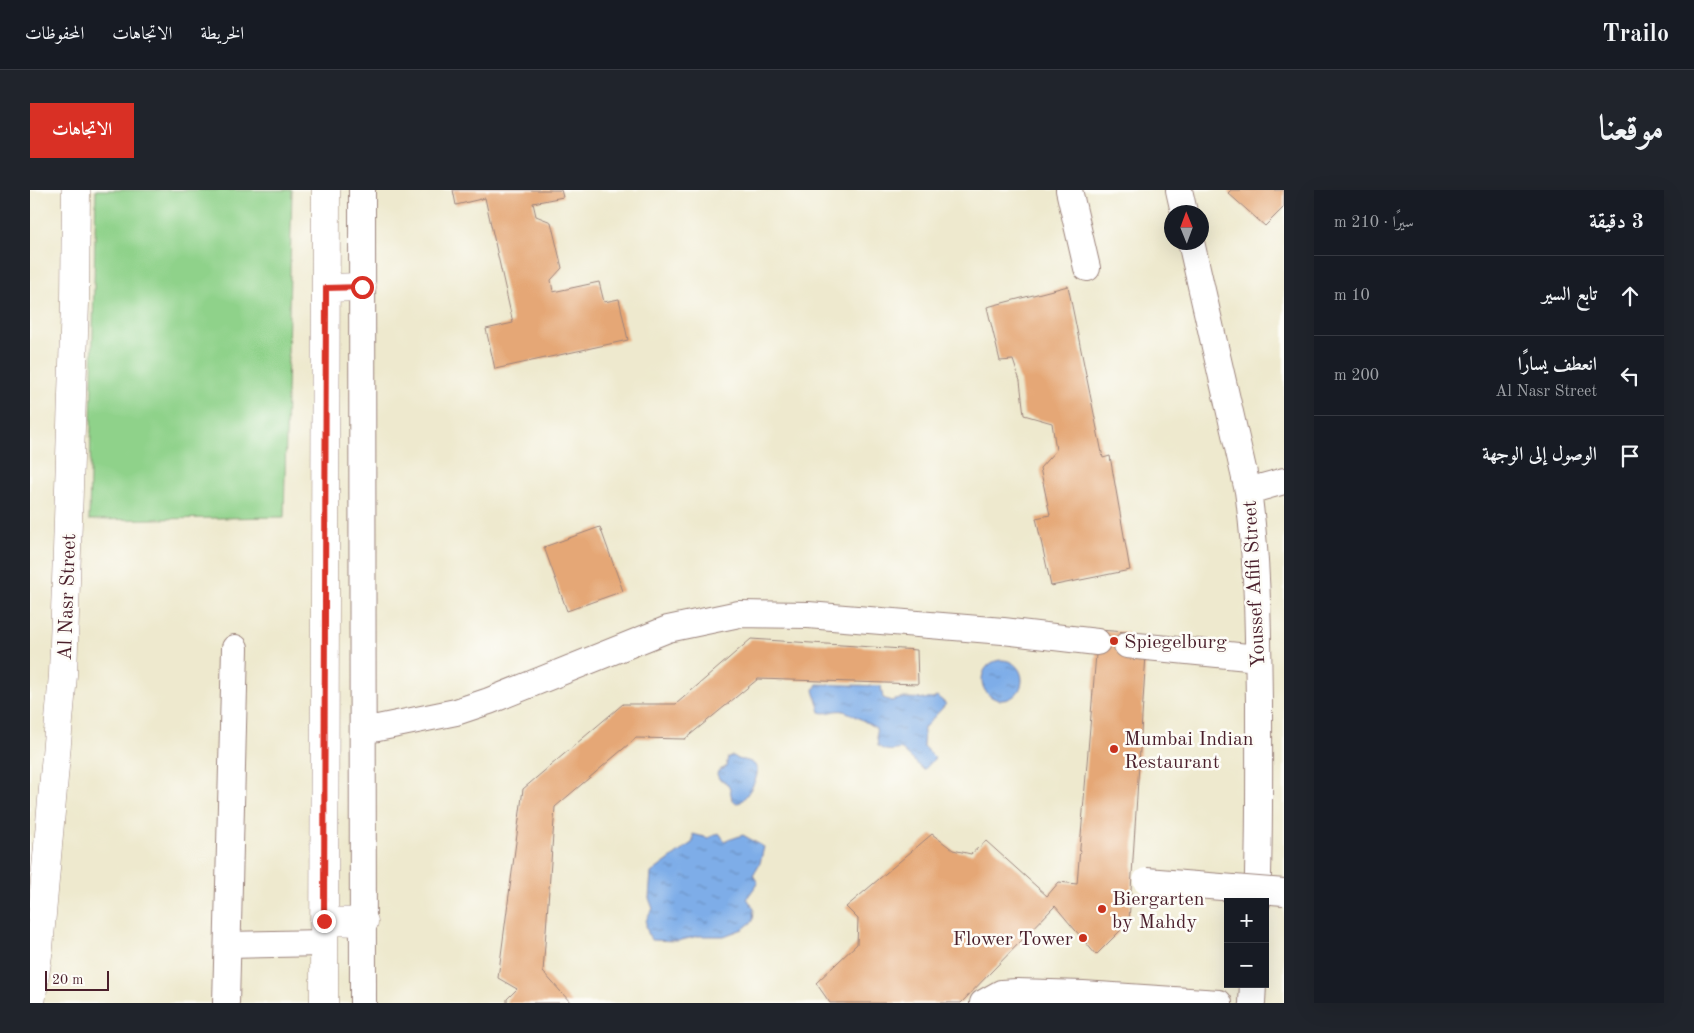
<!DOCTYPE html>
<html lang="ar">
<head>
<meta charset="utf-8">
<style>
	:root { --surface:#171b24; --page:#20242c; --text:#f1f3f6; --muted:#9ea1a6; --line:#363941; --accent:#d93025 }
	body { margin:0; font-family:"Old Standard TT",Amiri,serif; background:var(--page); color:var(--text); direction:rtl }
	.controls { position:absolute; right:15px; bottom:15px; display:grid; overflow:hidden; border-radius:0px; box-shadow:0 5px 20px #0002 }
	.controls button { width:45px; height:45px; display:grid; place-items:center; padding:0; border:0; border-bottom:1px solid var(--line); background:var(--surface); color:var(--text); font:25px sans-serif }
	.compass { position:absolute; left:1134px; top:15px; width:45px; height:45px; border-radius:50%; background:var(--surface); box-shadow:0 5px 20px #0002; rotate:359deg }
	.scale { position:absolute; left:15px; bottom:12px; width:64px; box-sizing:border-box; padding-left:5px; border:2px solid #4a1f2b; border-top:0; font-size:14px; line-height:18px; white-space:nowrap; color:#4a1f2b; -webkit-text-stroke:4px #fdfcf7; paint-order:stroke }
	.stop { position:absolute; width:15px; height:15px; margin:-11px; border:4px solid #d93025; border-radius:50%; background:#fff }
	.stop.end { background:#d93025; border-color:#fff; box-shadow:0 1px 5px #0008 }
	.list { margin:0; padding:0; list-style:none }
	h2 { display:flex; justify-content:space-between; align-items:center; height:65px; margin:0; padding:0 20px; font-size:21px }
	h2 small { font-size:16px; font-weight:400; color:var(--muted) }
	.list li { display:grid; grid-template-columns:32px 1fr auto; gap:15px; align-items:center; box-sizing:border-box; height:80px; padding:0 20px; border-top:1px solid var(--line) }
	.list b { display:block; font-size:19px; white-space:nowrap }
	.list p { margin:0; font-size:16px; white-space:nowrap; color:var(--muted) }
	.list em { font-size:16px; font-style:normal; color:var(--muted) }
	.icon { flex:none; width:28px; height:28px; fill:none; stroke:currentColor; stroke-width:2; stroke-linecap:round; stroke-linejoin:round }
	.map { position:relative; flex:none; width:1254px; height:813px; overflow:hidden; direction:ltr; border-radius:0px }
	header { display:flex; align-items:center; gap:30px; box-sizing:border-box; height:70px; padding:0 25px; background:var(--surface); border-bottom:1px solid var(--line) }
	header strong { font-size:24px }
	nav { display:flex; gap:28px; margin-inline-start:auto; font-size:18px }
	.intro { display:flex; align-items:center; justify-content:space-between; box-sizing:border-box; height:120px; padding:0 30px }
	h1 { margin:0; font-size:35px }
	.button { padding:12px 22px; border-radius:0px; background:var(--accent); color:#fff; font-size:18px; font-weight:700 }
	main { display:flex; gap:30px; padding:0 30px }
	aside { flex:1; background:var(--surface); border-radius:0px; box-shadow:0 5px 20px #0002 }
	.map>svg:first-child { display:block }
	.park { fill:#8fd28a; stroke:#6c785a }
	.water { fill:url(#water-ripples); stroke:#64668a }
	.building { fill:#e5a776 }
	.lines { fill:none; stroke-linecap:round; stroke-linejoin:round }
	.minor-casing { stroke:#9c847c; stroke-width:28 }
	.major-casing { stroke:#9c847c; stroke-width:29 }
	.minor { stroke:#fff; stroke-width:26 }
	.major { stroke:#fff; stroke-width:28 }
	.minor-bridge-casing { stroke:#9c847c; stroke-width:28; stroke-linecap:butt }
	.minor-bridge { stroke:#fff; stroke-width:26 }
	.route { stroke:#d93025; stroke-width:6 }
	.poi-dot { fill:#c8321e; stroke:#fdfcf7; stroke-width:2 }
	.labels { text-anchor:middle; stroke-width:5; stroke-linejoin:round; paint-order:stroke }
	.street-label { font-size:20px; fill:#4a1f2b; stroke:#fdfcf7 }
	.poi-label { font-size:20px; fill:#4a1f2b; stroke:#fdfcf7; text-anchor:start }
</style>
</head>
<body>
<header>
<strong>Trailo</strong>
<nav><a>الخريطة</a><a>الاتجاهات</a><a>المحفوظات</a></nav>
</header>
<div class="intro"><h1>موقعنا</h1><a class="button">الاتجاهات</a></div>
<main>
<aside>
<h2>3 دقيقة<small>سيرًا · 210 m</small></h2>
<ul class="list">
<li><svg class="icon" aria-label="ahead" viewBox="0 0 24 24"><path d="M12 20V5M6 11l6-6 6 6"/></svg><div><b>تابع السير</b></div><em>10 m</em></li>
<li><svg class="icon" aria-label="left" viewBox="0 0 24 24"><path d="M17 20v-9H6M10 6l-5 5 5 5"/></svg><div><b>انعطف يسارًا</b><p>Al Nasr Street</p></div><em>200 m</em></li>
<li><svg class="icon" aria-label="arrive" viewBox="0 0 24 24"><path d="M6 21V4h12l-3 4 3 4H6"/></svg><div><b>الوصول إلى الوجهة</b></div></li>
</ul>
</aside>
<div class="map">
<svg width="1254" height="813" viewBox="0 0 1254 813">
	<defs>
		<pattern id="water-ripples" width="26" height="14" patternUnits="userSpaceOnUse" patternTransform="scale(1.25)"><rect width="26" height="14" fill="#7eade8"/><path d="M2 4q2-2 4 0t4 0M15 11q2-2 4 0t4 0" fill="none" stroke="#698cbc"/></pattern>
	</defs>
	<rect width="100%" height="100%" fill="#fdfcf7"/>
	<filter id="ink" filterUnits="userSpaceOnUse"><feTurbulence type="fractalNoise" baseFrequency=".02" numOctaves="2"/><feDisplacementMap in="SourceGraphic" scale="10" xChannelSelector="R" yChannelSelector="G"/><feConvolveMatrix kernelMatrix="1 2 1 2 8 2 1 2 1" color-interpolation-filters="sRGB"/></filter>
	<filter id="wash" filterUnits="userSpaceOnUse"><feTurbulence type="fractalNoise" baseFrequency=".0096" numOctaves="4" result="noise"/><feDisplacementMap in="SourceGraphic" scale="20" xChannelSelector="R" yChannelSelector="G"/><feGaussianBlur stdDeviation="1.12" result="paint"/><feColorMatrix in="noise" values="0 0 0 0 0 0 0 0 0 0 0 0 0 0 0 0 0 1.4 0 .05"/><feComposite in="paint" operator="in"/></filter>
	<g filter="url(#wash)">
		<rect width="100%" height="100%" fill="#eee9ce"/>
		<path class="park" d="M66,0H262L254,327L59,330Z"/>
		<path class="water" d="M952 490a20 20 0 1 1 40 0a20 20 0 1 1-40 0Z
			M787,494L851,496L853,508L861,511L874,508L903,509L907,506L916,514L894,538L893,556L905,568L894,580L871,559C861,561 856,562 848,556L846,538C837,533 823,524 814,521C805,519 798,525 790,522L784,500Z
			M703,566C708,571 712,569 718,571C739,577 718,604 711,612L707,613L702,610C700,599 700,593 689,589L687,584L688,581L696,577L698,567Z
			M689,643L695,651L713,645L734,657L730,673L723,685L728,693L717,708L724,719L723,731L713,739L694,746H668L648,751L621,750C615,736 613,731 623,719L619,708L621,683L663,652V644L678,648Z"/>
		<g id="blocks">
			<path class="building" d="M423,0H531L533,7L503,13L506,26L521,32L532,78L521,90L523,102L569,92L574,112L589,109L598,150L465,179L456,139L483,133L455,8L426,15Z
				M1201,0H1254V17L1235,36L1198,3Z
				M1038,96L1073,268L1080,266L1100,380L1021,396L1006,328L1020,325L1010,278L1026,260L1022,233L994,225L990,191L983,170L970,171L957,117Z
				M570,337L593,401L537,421L514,357Z
				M1068,440L1097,442V465L1116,464L1099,732L1066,765L1025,716L931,813H800L786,793L827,754L828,729L816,717L902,644L923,660L941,664L956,651L1017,706L1029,692L1047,694Z
				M721,449L887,460L888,494L728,489L655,549L606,548L525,617L513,782L541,813H477V809L487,799L468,788L493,599L593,514H646Z"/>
		</g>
	</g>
	<g filter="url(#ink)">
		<use href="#blocks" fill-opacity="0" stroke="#9c847c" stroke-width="1"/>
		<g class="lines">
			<g class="minor-casing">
				<path id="minor" d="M332,0L333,813
					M1039,0L1057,78
					M1149,0L1154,22
					M1161,52L1218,301C1228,372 1228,443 1229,514C1229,580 1230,646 1227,712
					M1218,301L1254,291
					M1097,455L1228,468
					M333,541L426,522L459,511L638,439L709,424L778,425L973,441L1067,452
					M198,755L294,753
					M196,813L205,458
					M953,813L971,803L987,802L1053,804L1189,813
					M1222,813L1223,794"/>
			</g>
			<g class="major-casing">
				<path id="major" d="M296,98L332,97
					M294,731L334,732
					M1,813L9,758L33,485L45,112L46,0
					M294,813L296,0"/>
			</g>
			<use href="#minor" class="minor"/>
			<use href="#major" class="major"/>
			<g class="minor-bridge-casing">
				<path id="minor-bridge" d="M1116,691L1254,702"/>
			</g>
			<use href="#minor-bridge" class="minor-bridge"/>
		</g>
	</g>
	<g class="lines" filter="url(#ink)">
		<path class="route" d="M294,731L296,98L332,97"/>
	</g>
	<g class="poi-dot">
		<circle cx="1084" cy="451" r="5"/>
		<circle cx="1084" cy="559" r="5"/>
		<circle cx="1072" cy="719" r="5"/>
		<circle cx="1053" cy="748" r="5"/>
	</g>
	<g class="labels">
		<g class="street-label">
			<text transform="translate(1223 394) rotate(-93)" y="7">Youssef Afifi Street</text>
			<text transform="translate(36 407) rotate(-88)" y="7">Al Nasr Street</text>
		</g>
		<g class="poi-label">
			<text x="1094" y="458">Spiegelburg</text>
			<text x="1094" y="555">Mumbai Indian<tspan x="1094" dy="23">Restaurant</tspan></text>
			<text x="1082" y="715">Biergarten<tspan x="1082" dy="23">by Mahdy</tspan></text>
			<text x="1043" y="755" text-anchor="end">Flower Tower</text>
		</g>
	</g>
</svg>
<div class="controls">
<button>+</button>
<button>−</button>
</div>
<svg class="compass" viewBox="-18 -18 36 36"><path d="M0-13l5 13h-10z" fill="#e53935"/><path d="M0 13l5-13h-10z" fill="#9ea1a6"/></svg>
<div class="scale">20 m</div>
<div class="stop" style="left:332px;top:97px"></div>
<div class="stop end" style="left:294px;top:731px"></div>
</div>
</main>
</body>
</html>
